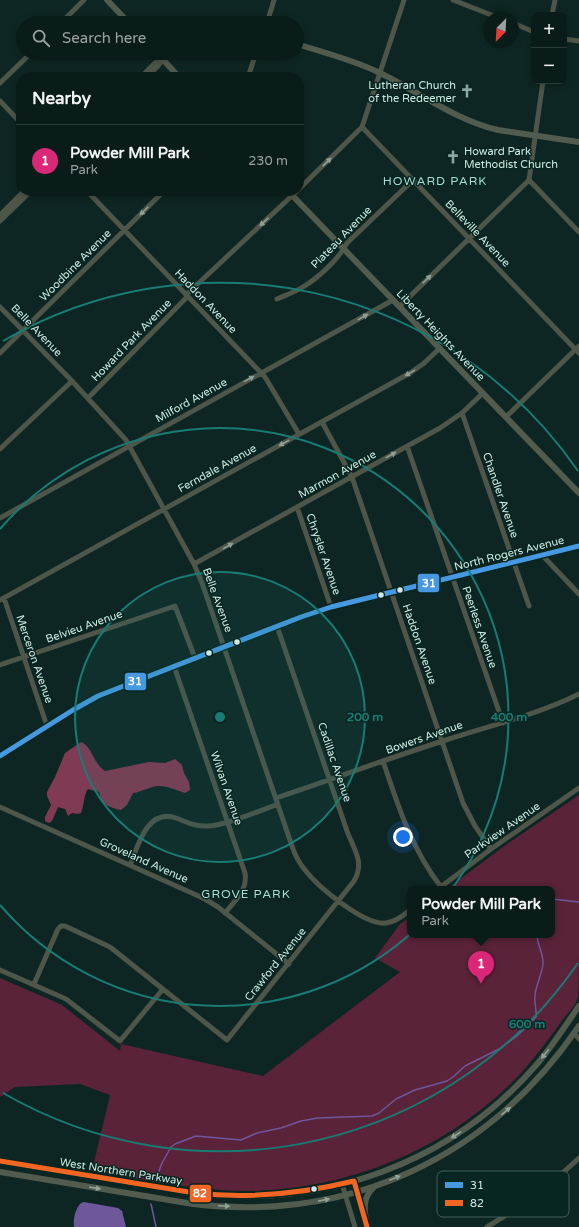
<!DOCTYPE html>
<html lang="en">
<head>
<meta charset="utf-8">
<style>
	:root { --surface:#0a1c1a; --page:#182927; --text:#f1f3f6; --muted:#99a1a2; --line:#2a3a39; --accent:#db2777 }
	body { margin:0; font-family:"Varela Round",sans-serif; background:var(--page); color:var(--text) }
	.controls { position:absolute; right:12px; top:12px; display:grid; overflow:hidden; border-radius:8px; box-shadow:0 2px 6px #0003 }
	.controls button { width:36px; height:36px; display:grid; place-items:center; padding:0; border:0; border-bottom:1px solid var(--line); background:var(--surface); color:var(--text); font:20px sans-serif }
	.compass { position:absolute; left:483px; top:12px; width:36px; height:36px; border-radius:50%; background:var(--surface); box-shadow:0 2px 6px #0003; rotate:204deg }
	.you { position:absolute; left:403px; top:837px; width:14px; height:14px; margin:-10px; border:3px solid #fff; border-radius:50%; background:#1a73e8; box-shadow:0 0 0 6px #1a73e833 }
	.badge { display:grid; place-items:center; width:26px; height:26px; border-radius:50%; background:var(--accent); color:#fff; font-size:13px; font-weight:700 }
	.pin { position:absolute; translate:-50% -33px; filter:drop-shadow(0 1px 2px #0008) }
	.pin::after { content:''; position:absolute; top:21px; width:14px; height:12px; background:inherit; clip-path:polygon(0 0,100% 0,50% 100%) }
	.popup { position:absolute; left:407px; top:886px; width:148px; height:52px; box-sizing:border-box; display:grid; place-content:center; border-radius:8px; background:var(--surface); filter:drop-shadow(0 1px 3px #0005); font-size:13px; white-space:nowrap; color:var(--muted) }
	.popup b { font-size:15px; color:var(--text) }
	.popup::after { content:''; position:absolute; left:50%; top:100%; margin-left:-8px; border:8px solid transparent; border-top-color:var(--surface) }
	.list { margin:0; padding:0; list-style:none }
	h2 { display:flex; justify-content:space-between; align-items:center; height:52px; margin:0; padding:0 16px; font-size:17px }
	h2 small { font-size:13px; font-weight:400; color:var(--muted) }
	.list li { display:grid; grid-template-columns:26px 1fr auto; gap:12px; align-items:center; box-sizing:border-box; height:72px; padding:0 16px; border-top:1px solid var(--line) }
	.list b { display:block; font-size:15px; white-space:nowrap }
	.list p { margin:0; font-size:13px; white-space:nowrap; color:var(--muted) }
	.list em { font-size:13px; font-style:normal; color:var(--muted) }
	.icon { flex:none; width:22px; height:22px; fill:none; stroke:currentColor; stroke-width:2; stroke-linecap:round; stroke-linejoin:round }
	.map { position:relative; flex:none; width:579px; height:1227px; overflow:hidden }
	.search { position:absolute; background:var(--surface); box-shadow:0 2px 6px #0003; left:16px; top:16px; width:288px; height:44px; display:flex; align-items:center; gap:10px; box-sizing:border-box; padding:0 14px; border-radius:22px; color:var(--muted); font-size:15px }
	.panel { position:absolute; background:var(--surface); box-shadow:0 2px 6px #0003; left:16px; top:72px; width:288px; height:124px; border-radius:16px }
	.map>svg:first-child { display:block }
	.green { fill:#5a2339 }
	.forest { fill:#813a53 }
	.water { fill:#6f579c }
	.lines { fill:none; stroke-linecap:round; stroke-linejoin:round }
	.stream { stroke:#6f579c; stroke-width:1.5 }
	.minor { stroke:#4e5549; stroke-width:5 }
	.major { stroke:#525c4e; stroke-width:6 }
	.bus-1-casing { stroke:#082621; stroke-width:8 }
	.bus-2-casing { stroke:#082621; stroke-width:8 }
	.bus-1 { stroke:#4699e1; stroke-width:5 }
	.bus-2 { stroke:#f26522; stroke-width:5 }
	.oneway { fill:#8ea096 }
	.oneway2 { fill:#90a398 }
	.ring { fill:none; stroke:#197c74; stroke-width:2 }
	.bus-dot { fill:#ceeae3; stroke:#082621; stroke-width:1.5 }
	.labels { text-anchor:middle; stroke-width:3; stroke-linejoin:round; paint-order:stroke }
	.poi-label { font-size:11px; fill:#ceeae3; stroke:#082621; text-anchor:end }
	.street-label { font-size:11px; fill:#ceeae3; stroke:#082621 }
	.neighbourhood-label { font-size:12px; letter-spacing:1px; fill:#a6dfd3; stroke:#082621 }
	.key { fill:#082621; stroke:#43615b; stroke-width:1 }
	.key-label { font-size:11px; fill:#ceeae3 }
	.centre { fill:#197c74; stroke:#082621; stroke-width:2 }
	.ring-label { font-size:12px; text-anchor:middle; font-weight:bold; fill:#197c74; stroke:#082621; stroke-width:3; stroke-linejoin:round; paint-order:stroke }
	.line-badge { stroke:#082621; stroke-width:1.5 }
	.badge-label { font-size:11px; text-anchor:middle; font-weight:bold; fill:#fff }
</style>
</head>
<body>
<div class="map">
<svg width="579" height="1227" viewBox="0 0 579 1227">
	<rect width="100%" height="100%" fill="#0e2623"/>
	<path class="green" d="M579,795C579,847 579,900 579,952C579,961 579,991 578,997C576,1005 568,1013 563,1019C550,1038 536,1056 521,1073C451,1148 349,1190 248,1191C196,1191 143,1179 92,1171L110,1095L80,1084L15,1087L0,1097V978L62,1005L120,1051L121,1044L263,1076L400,972L375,958L400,924L410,917V935H552V889H447L507,844Z"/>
	<path class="forest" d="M81,742C92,746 93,763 105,771L149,762L165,763L175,759L182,765L184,773L189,782L190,790L185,793C176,790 168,786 159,786C150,786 142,792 133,793L127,805L121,810C115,809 103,805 100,799C100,797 100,794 99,792L88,789C84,793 84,806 81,813L78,814L72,813L68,816L65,809L58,807L52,821L49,823L45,821V817L51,805L47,796V792L55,777L65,753Z"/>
	<path class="water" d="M84,1202L118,1208L122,1211L126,1227H74C73,1219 75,1209 81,1203Z"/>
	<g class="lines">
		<path class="stream" d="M552,899L579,902
			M157,1177L162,1163L171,1147L175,1144L196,1136L241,1140L257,1133L281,1128L301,1121L318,1118L372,1116L379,1113L396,1099L415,1090L447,1081L453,1077L465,1066L499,1049L517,1036L536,1017C537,1010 534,1003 535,995C536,984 543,973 543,962C543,953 537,944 537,935
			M151,1204L156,1227"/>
		<path class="minor" d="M453,0L499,18
			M552,15L555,0
			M61,23L84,0
			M267,23L274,0
			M513,23L534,32
			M564,39L579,41
			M141,77L155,63L162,59
			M147,77L158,66L162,60
			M248,77L256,53
			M0,83L31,53
			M0,101L21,123
			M362,127L579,353
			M529,180L579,232
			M299,189L362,127L404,0
			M87,191L265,377L299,434
			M0,215L24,191
			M0,221L31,191
			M186,295L297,191
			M277,299C286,295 295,292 303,287C318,278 339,259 347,243L413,180
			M0,307L72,381L126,440L194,564L202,583L292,846C295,855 299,863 305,870C318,887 365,926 386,923C395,922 403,916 410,910
			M399,307L529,180L543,81
			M0,353L164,191
			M88,398L188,296
			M462,413L529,606
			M506,417L579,346
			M322,422L352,477L463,803L475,826L491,849
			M407,446L503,723
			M0,449L72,381
			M297,507L331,607
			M0,518L393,300
			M542,555L579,594
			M194,564L440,428L462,413L483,393
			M4,598L47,726
			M0,600L410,373L423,364L440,348
			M0,665L175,606L195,658
			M174,666L245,873C248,891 235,900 225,913
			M0,756L73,710L98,696L301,617L331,607L579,546
			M383,761C398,806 412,850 441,887
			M276,798C333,779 389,758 446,740C491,725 537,715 579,694
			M0,807L203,898L218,907L289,964
			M130,865C138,846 147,808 176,818C187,822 196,827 208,826C227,825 259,811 278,804
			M438,889L491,849L579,788
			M0,970L66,999L120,1041L163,989
			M34,984L58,929L61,926H65L110,947L227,1040L354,881C365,862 354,850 347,831L277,626
			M574,1033L579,1039
			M354,1181L367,1227
			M342,1184L355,1227
			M487,1227C520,1207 551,1185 579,1158"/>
		<path class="major" d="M107,0L129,23
			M297,44C325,53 354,60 380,73C419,92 455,120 498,130L579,142
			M157,53L179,77
			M162,59L169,53
			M288,191L579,493
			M0,1161L195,1193C325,1209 452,1163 538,1063C553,1045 566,1025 579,1006
			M0,1172L193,1204C351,1223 490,1157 579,1026
			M366,1222C364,1208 363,1197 374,1187"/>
		<g class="bus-1-casing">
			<path id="bus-1" d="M0,756L73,710L98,696L301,617L331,607L579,546"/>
		</g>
		<g class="bus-2-casing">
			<path id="bus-2" d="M0,1161L195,1193C249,1199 301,1194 354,1181L367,1227"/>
		</g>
		<use href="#bus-1" class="bus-1"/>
		<use href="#bus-2" class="bus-2"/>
	</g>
	<defs><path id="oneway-solid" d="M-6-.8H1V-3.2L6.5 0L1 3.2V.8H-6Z"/></defs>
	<g class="oneway">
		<use href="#oneway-solid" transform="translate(327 162) rotate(-44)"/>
		<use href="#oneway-solid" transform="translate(144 211) rotate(135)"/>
		<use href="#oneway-solid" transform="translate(264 222) rotate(137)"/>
		<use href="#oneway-solid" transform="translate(427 279) rotate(-44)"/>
		<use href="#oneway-solid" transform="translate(363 317) rotate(-29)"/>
		<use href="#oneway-solid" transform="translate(410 373) rotate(149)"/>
		<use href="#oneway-solid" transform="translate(249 379) rotate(-29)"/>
		<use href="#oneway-solid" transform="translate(284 443) rotate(151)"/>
		<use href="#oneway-solid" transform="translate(391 455) rotate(-29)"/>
		<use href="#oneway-solid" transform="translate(228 546) rotate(-29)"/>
	</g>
	<g class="oneway2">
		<use href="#oneway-solid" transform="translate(545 1054) rotate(129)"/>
		<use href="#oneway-solid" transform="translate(506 1111) rotate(-40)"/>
		<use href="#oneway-solid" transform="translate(456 1135) rotate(147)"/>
		<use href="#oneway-solid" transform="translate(395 1178) rotate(-22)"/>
		<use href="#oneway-solid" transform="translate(95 1188) rotate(9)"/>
		<use href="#oneway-solid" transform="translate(324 1200) rotate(-11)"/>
		<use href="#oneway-solid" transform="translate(224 1206) rotate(3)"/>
	</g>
	<circle cx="220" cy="717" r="145" fill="#197c74" fill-opacity=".12"/>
	<g class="ring">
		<circle cx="220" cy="717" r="145"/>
		<path d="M0 529A289 289 0 1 1 0 905"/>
		<path d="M578 963A434 434 0 0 1 3 1093M3 341A434 434 0 0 1 578 471"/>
	</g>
	<defs>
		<g id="church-bare" transform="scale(1.08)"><path d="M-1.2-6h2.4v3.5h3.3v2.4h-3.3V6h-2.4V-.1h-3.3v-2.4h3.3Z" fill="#8ba5a0" stroke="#082621" stroke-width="2.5" paint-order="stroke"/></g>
	</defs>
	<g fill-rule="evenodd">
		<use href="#church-bare" x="467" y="91"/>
		<use href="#church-bare" x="453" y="157"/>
	</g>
	<g class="bus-dot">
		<circle cx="400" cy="590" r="3.5"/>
		<circle cx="381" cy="595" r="3.5"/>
		<circle cx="237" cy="642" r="3.5"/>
		<circle cx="209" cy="653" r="3.5"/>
		<circle cx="314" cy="1189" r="3.5"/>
	</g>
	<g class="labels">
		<g class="poi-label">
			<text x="456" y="89">Lutheran Church<tspan x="456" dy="13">of the Redeemer</tspan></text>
			<text x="464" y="155" text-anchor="start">Howard Park<tspan x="464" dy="13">Methodist Church</tspan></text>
		</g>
		<g class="street-label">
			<text transform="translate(478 233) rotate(46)" y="4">Belleville Avenue</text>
			<text transform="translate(341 237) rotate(-46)" y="4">Plateau Avenue</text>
			<text transform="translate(75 265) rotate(-45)" y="4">Woodbine Avenue</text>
			<text transform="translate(206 301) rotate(46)" y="4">Haddon Avenue</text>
			<text transform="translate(37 330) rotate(46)" y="4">Belle Avenue</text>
			<text transform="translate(441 335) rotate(46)" y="4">Liberty Heights Avenue</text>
			<text transform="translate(131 340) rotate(-46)" y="4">Howard Park Avenue</text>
			<text transform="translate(191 400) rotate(-29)" y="4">Milford Avenue</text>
			<text transform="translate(217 468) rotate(-29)" y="4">Ferndale Avenue</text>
			<text transform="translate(337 474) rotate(-29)" y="4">Marmon Avenue</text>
			<text transform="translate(501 495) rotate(71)" y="4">Chandler Avenue</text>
			<text transform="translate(509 553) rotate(-14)" y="4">North Rogers Avenue</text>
			<text transform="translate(324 554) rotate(71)" y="4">Chrysler Avenue</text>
			<text transform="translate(218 600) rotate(70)" y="4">Belle Avenue</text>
			<text transform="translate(84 626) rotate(-19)" y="4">Belvieu Avenue</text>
			<text transform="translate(480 627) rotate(71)" y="4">Peerless Avenue</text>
			<text transform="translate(420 644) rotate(71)" y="4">Haddon Avenue</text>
			<text transform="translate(35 659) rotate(71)" y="4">Merceron Avenue</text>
			<text transform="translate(424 737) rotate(-19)" y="4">Bowers Avenue</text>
			<text transform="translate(335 762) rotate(71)" y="4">Cadillac Avenue</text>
			<text transform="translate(227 788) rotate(71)" y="4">Wilvan Avenue</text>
			<text transform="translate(502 830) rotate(-35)" y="4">Parkview Avenue</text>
			<text transform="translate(144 860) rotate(24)" y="4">Groveland Avenue</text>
			<text transform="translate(275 964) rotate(-51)" y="4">Crawford Avenue</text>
			<text transform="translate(121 1171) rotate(9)" y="4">West Northern Parkway</text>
		</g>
		<g class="neighbourhood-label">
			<text x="435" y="185">HOWARD PARK</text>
			<text x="246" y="898">GROVE PARK</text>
		</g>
	</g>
	<rect x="437" y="1171" width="132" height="46" rx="6" class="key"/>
	<rect x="445" y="1182" width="18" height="6" fill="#4699e1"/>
	<rect x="445" y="1200" width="18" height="6" fill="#f26522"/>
	<g class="key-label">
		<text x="470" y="1189">31</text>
		<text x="470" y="1207">82</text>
	</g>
	<circle cx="220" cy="717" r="6" class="centre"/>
	<g class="ring-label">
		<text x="365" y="721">200 m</text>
		<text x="509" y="721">400 m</text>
		<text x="527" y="1028">600 m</text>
	</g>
	<g class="line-badge">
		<rect x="417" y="573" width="23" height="20" rx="4" fill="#4699e1"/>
		<rect x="124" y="672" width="23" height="19" rx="4" fill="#4699e1"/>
		<rect x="189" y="1184" width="23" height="19" rx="4" fill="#f26522"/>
	</g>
	<g class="badge-label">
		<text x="429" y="587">31</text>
		<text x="135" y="685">31</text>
		<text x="200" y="1197">82</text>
	</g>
</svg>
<div class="controls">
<button>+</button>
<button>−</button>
</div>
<svg class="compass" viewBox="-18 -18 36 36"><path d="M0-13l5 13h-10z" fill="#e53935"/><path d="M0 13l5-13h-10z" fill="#99a1a2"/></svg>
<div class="you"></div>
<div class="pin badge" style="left:481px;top:984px">1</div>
<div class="popup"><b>Powder Mill Park</b>Park</div>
<div class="search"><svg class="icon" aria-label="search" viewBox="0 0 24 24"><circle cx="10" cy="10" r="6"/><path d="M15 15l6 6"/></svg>Search here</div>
<section class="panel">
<h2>Nearby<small></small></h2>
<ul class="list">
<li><span class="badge">1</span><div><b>Powder Mill Park</b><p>Park</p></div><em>230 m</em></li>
</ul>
</section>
</div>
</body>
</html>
